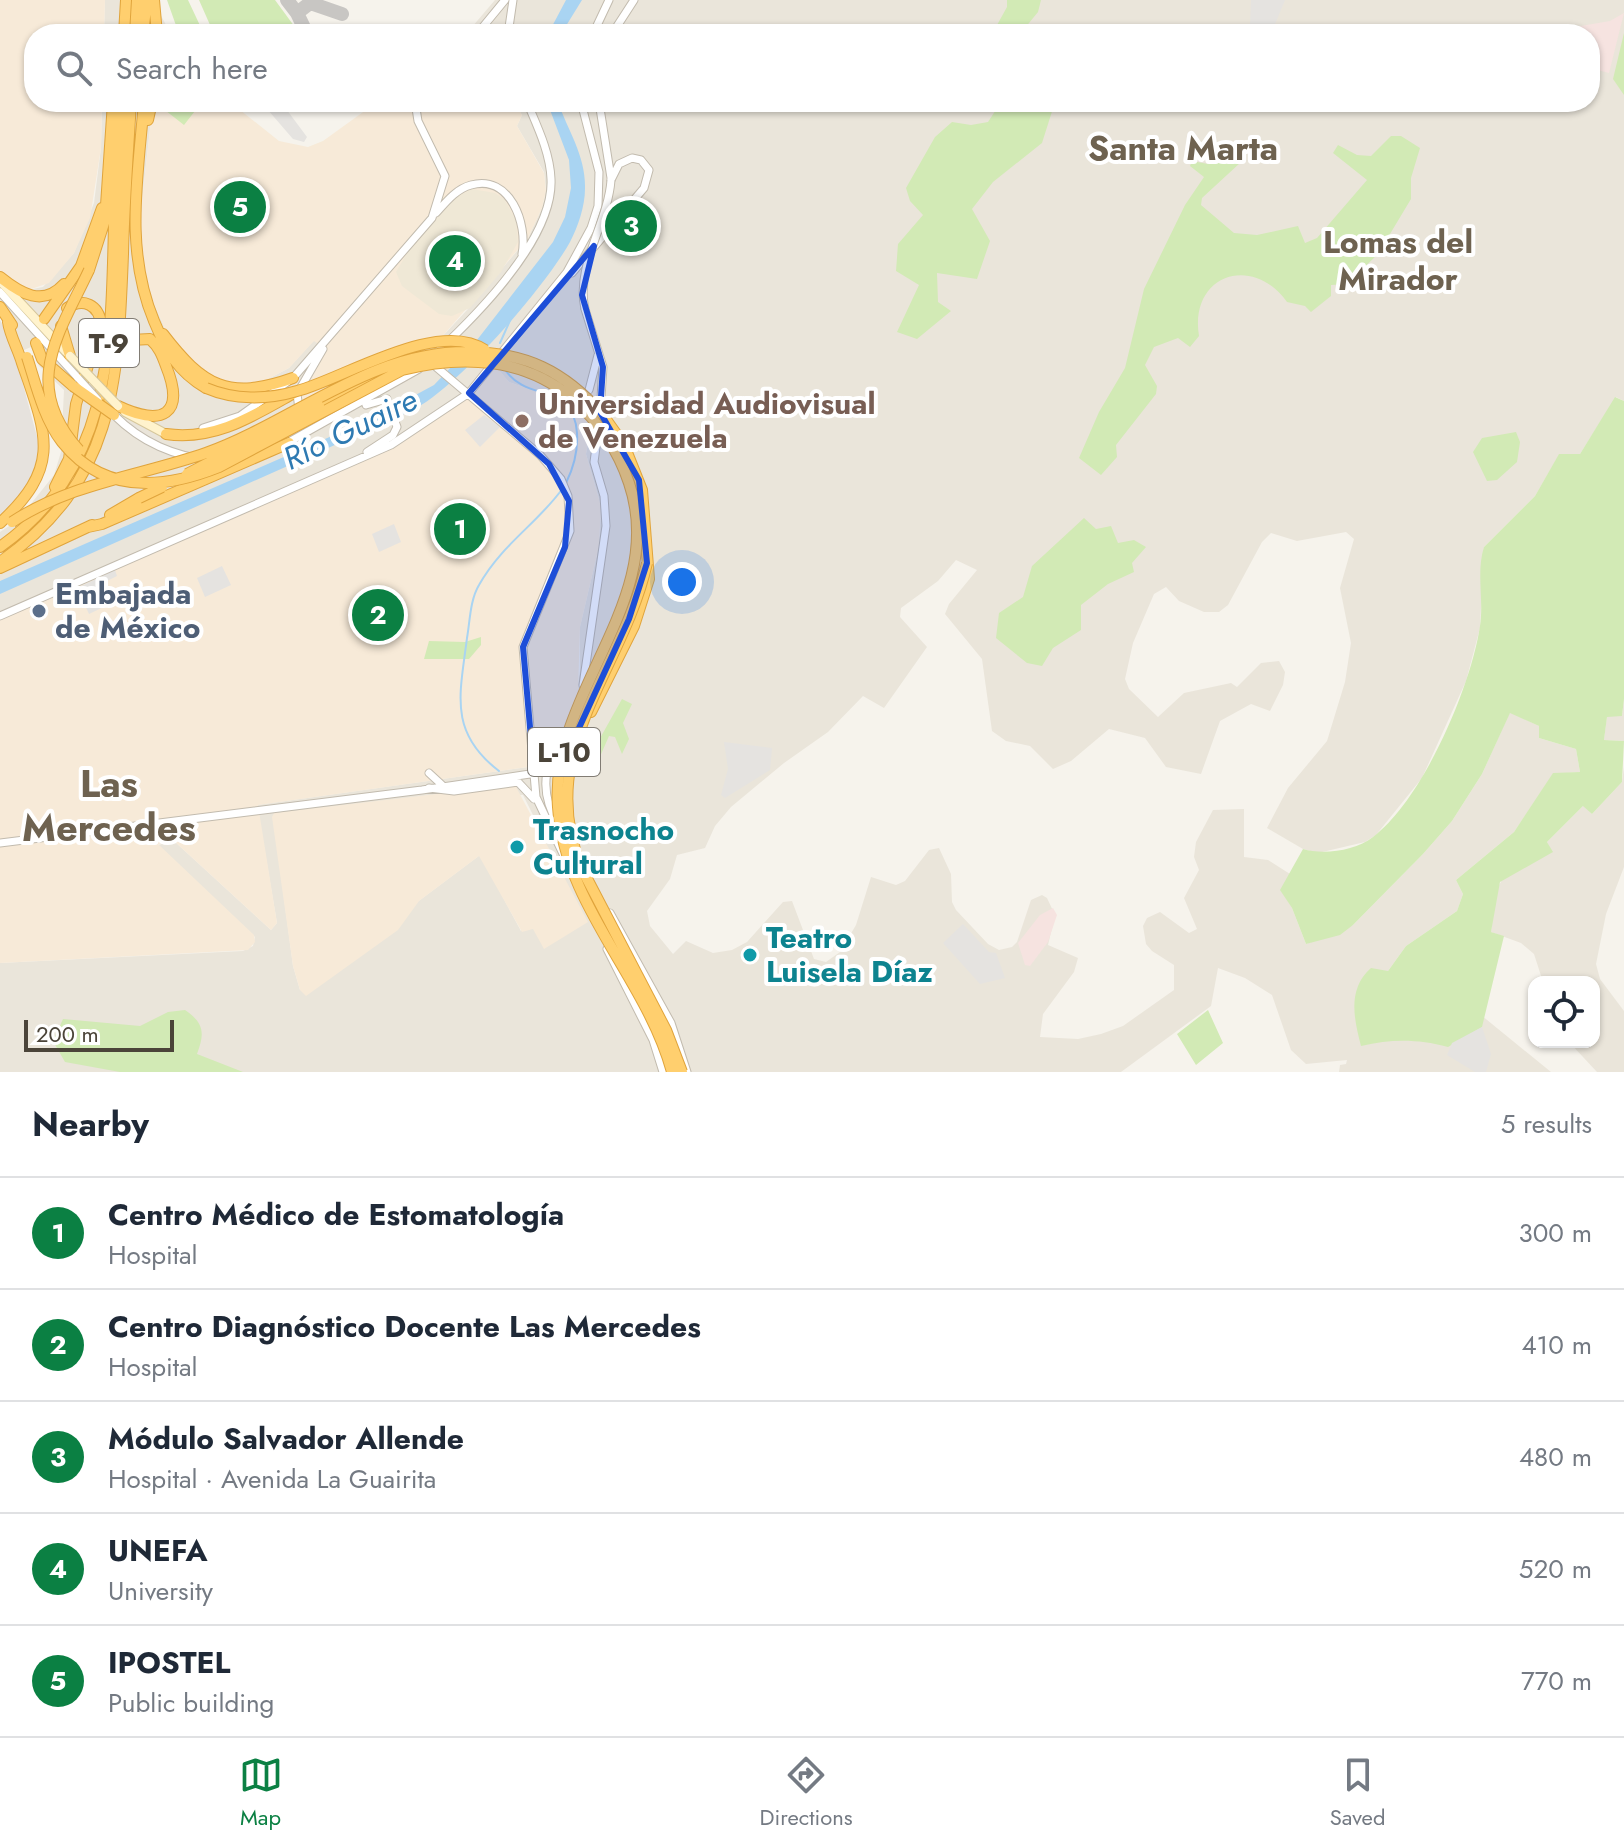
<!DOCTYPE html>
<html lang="en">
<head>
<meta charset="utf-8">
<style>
	:root { --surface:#fff; --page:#f6f6f7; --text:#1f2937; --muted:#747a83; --line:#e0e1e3; --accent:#0b8043 }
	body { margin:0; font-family:Jost,sans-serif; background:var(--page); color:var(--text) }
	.controls { position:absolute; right:24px; bottom:24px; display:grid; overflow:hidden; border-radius:16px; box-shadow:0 2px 6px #0004 }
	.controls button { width:72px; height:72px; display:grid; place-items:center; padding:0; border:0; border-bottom:2px solid var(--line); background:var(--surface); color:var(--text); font:40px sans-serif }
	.scale { position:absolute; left:24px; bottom:20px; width:150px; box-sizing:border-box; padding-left:8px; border:4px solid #4b4439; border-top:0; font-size:22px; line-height:28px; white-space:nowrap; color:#4b4439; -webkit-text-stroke:6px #fff; paint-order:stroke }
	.you { position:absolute; left:682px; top:582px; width:28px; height:28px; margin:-20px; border:6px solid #fff; border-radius:50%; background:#1a73e8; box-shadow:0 0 0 12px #1a73e833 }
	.badge { display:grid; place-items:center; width:52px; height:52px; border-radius:50%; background:var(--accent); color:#fff; font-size:26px; font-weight:700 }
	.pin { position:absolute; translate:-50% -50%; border:4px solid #fff; box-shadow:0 2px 8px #0006 }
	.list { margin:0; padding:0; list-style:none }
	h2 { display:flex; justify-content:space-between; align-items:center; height:104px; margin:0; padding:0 32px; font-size:34px }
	h2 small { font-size:26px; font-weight:400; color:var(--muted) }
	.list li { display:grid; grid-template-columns:52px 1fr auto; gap:24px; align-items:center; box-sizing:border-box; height:112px; padding:0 32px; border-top:2px solid var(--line) }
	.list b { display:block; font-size:30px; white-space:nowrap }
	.list p { margin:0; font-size:26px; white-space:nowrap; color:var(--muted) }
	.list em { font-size:26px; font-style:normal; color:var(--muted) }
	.icon { flex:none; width:44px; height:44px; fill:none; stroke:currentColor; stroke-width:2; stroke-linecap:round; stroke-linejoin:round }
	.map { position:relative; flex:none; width:1624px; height:1072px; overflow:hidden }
	.search { position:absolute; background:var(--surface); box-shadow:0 2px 6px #0004; left:24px; right:24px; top:24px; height:88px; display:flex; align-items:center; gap:20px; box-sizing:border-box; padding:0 28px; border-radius:32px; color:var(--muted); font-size:30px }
	.sheet { height:664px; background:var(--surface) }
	nav { display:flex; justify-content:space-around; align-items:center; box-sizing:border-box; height:112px; border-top:2px solid var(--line); background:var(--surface); font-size:22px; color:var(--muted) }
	nav a { display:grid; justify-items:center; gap:4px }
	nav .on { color:var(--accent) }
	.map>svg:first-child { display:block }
	.residential { fill:#eae5da; fill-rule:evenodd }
	.commercial { fill:#f7ead8 }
	.industrial { fill:#e6e2dd }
	.education { fill:#efe8d6 }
	.medical { fill:#f6e3e0 }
	.green { fill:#d2eab5 }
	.parking { fill:#e5e3e0 }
	.water { fill:#a9d4f2 }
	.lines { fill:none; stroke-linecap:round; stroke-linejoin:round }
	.stream { stroke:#a9d4f2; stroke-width:2 }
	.taxiway { stroke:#c8c6c3; stroke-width:14 }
	.tertiary-casing { stroke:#c2bbae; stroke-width:9 }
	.secondary-casing { stroke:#d6c79b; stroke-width:10 }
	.motorway-casing { stroke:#e0a43c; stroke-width:12 }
	.tertiary { stroke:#fff; stroke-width:7 }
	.secondary { stroke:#fff3cd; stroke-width:8 }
	.motorway { stroke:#ffcf6e; stroke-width:10 }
	.tertiary-bridge-casing { stroke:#c2bbae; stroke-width:9; stroke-linecap:butt }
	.secondary-bridge-casing { stroke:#d6c79b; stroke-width:10; stroke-linecap:butt }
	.motorway-bridge-casing { stroke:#e0a43c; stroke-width:12; stroke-linecap:butt }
	.tertiary-bridge { stroke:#fff; stroke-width:7 }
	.secondary-bridge { stroke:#fff3cd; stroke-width:8 }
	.motorway-bridge { stroke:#ffcf6e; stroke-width:10 }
	.marked { fill:#1d4ed8; fill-opacity:0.2; stroke:#1d4ed8; stroke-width:6; stroke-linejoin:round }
	.education-dot { fill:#8d6e63; stroke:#fff; stroke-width:3 }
	.service-dot { fill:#5c6f8a; stroke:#fff; stroke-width:3 }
	.culture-dot { fill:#0f9aa8; stroke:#fff; stroke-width:3 }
	.labels { text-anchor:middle; stroke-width:8; stroke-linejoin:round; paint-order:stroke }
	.shield { fill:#fff; stroke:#817c74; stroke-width:2 }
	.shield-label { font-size:28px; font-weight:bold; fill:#4b4439 }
	.education-label { font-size:30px; font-weight:bold; fill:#785e54; stroke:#fff; text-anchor:start }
	.service-label { font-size:30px; font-weight:bold; fill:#4e5e75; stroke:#fff; text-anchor:start }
	.culture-label { font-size:30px; font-weight:bold; fill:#0d838f; stroke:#fff; text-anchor:start }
	.neighbourhood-label { font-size:32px; font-weight:bold; fill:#6e6250; stroke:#fff }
	.water-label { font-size:32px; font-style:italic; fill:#2e7ab2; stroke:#fff }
	.quarter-label { font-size:34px; font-weight:bold; fill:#6e6250; stroke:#fff }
	.district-label { font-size:38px; font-weight:bold; fill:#6e6250; stroke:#fff }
</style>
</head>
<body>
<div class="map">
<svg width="1624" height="1072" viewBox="0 0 1624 1072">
	<rect width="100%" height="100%" fill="#f6f3ec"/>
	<path class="residential" d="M105,0H158L159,12L171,34H104Z
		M495,0H1624V401L1616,397L1580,454L1559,455L1535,496L1484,547L1480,628L1466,681L1422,778L1376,835L1365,842L1318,853L1303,849L1267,828L1288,788L1327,741L1345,682L1351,643L1340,588L1354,539L1346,532L1297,541L1271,533L1262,542L1228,605L1219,612H1204L1179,601L1166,587L1154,594L1133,643L1125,679L1129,689L1158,717L1184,693L1231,683L1237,687L1261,663L1279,661L1285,672L1283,685L1270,711L1251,704L1220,721L1201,774L1166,767L1145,738L1109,729L1071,761L1053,769L1030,746L1006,741L992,731L982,659L945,614L949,604L977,570L956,560L938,581L901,608L900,617L927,647L884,708L863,696L828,732L784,763L731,807L715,826L705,848L677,855L670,879L647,911L650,926L673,954L686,941L713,953L732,950L747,942L783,902L792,901L814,959L826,962L840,952L856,925L871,877L896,885L905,881L929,850L939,848L951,874L952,902L956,910L988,944L999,950L1012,947L1017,942L1031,900L1042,895L1047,898L1055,915L1048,945L1078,958L1074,972L1043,1014L1040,1037L1078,1039L1101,1034L1123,1026L1174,990V965L1152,951L1146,944L1143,926L1147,918L1160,912L1189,933L1197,929L1184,898L1199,870L1194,857L1196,842L1213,810L1244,809V857L1268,860L1290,874L1281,890L1292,908L1306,944L1353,925L1423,854L1452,821L1482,774L1510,712L1539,726V738L1576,749L1580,772L1553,774L1514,832L1456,880L1463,894L1457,911L1406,946L1388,971L1465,1002L1551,1072H1339L1340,1065L1346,1064L1347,1060L1306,1064L1291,1050L1272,995L1245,978L1218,968L1211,1006L1121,1072H0V963L243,951L253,946L255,937L158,845L174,841L271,930L277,923L257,805L528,767L542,759L575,703L580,671V627L599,546L601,506L586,454L598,392L572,411L546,395L509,382L494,365L467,397L399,445L0,618V532L18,520L54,475L61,452L64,390L39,366L31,347L17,353L0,317V277L28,290L43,287L74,253L94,203L101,148L102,102H153L139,228L154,304L168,335L250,384L266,380L289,368L314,340L378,368L440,339L467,310L528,238L542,208L546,191L544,172L517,126L522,115L514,102H1590V34H466ZM448,793L523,795L537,823L521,931L480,855L300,990L293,966L273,815Z
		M1624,699V741L1604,740L1607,716H1622Z
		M1624,767V867L1606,914L1596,964L1600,979L1624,1011V1072H1597L1569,1042H1594V982H1543L1534,954L1521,943L1491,932L1492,922L1496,891L1503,878L1552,852L1547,842L1584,805L1592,814L1622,782Z"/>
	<path class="commercial" d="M0,0H105L104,34H34V102H102L101,148L90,218L74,253L49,283L28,290L0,277Z
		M153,102H230L279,141L308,147L323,141L377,102H514L522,115L517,126L544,173L546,191L542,208L528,238L440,339L302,401L300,390L323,347L314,341L289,368L266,380L250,384L218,380L202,372L168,335L154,304L142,263L139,228Z
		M495,365L509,382L546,395L571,411L599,380L586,454L601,506L599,546L580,627L578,691L558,740L542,759L528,767L258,805L277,923L271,930L174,841L158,844L254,935L255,942L248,950L0,963V618L399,445L467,397Z
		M515,785L588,922L544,949L533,929L522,932L479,856L419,901L398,930L306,996L300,990L293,966L272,817L274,813Z"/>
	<path class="industrial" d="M0,320L12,343L40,448L38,463L23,495L0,517Z"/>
	<path class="education" d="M472,189L495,193L504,199L516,220L518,242L501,272L470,308L452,316L439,314L402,286L396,272L410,248L451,200Z"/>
	<path class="medical" d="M1624,13L1609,73L1590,68V34H1534L1610,21Z
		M1053,908L1057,915L1048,942L1030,966L1025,965L1018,943L1040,915Z"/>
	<path class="green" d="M167,0H188L204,34H179Z
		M199,0H275L300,34H214Z
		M1007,0H1041L1038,12L1020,34H992L1007,7Z
		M1624,33V95L1613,79Z
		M164,102H202L184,125L161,107Z
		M1001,102H1055L1042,143L993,182L972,209L990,241L977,279L937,273L938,302L951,311L917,339L897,332L919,285L896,271L898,244L923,215L910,201L906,188L935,137L952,122L971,125L988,122Z
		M1391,136H1401L1420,148L1411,178V199L1378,254L1347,284L1331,285V296L1311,312L1305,306L1287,302C1252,253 1189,275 1199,336L1190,347L1178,338L1154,347L1145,365L1157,386L1156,394L1116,445L1117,457L1101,475L1079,458L1099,412L1125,368L1144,289L1185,205L1204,177L1190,166L1192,161L1208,164L1236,153L1240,163L1202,198L1201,205L1234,233L1257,235L1298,226L1305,243L1317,238L1367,180L1333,153L1338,145L1357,155L1371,156Z
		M1615,397L1624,401V699L1622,716L1607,717L1604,740L1624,741L1622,782L1592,814L1583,806L1547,842L1553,852L1500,882L1491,932L1504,936L1482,1027L1448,1047C1417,1039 1392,1039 1361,1046C1354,1019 1347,989 1371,968L1388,971L1406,946L1457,911L1463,894L1456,880L1514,832L1553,773L1580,772L1576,749L1539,738V726L1510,713L1482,774L1452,821L1423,854L1353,925L1340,935L1306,944L1292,908L1280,890L1303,849C1323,855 1355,851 1373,837C1423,799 1471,687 1480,626C1484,600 1476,572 1484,547L1535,496L1559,454H1580Z
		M1516,432L1520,442L1517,462L1497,480L1487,481L1473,452L1482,438Z
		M1084,518L1096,529L1111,526L1118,543L1134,540L1146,547L1132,563L1134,572L1108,584L1081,605V630L1053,648L1042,666L1027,663L996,638L999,613L1023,597L1032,566Z
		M481,637V645L469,659H424L429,641L465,642Z
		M622,699L632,704L623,723L629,739L622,754L615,737L609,736L595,768L580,754L589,744L599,740Z
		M185,1010C204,1023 205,1033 197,1054L243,1072H120L65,1062L53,1041L63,1019L140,1026L168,1012Z
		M1208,1010L1223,1043L1196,1065L1177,1034Z"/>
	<path class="parking" d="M1251,0H1285L1271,34L1250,26Z
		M261,102H281L307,137L304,142L293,139Z
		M484,415L500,427L480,447L465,430Z
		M394,524L401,542L379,552L372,534Z
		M222,566L231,585L205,597L197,578Z
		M115,570L117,576L103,583L112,603L89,614L77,588Z
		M724,742L772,748L770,770L725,798L721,795L728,769Z
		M963,924L989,952L996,953L1005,978L980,984L943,943Z
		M1482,1027L1491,1054L1486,1072H1475L1447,1055L1452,1043Z"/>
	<path class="water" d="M566,0H582L561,34H548Z
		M547,102H558C568,131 586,156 585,189C585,206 578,227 570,242C545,287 457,389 411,411L0,594V581L373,418L434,385L477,340L553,242L565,217L571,188L569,160Z"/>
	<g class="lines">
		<path class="stream" d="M500,343L512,316
			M506,371C528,402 574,383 577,433C578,450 574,467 566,483
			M499,771C448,732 460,694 467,638C470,621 470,600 479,585C502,544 538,523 563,488"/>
		<path class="taxiway" d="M287,0L297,13L314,0
			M310,3L342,14
			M297,13L307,34"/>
		<g class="tertiary-casing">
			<path id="tertiary" d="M477,34L505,0
				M508,34L513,0
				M593,34L609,0
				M612,34L634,0
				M599,102L611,178
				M436,213C446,202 456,189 471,185C510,174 528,224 522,254
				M572,273L644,188L649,170L641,160L632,158L619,164L611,180
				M0,292L78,378
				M585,309L603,367L600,413
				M434,355C476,316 554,239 551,179C550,152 537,126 527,102
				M435,366L540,455L561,479L568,496L570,531L523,647L536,797L565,858
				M589,390L598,355
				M366,405L387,399L397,427L393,435L367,452
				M299,409L297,394L323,349
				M114,415C142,443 174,456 213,461
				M203,428L240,416L293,378L432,218L445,176L418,121L415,102
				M287,443L419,369
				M0,616L391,445L469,393L567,272L591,228L598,206L599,172L581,102
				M583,685L606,526L604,496L594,462L599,425
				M550,762C541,785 547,806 559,826
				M429,773L442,785
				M429,788L454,791L518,782L534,799
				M0,843L422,790L530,774L548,764
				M610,913L671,1023L687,1072
				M607,949L653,1040L663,1072"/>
		</g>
		<g class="secondary-casing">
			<path id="secondary" d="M2,283L69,355
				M125,412L166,434"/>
		</g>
		<g class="motorway-casing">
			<path id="motorway" d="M154,0L157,34
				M124,34L126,0
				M135,34L137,0
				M143,34L147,0
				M144,102C138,177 124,249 154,321C166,350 177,371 206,388
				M148,120L152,102
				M89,270L105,220L113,102
				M0,277C21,294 43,307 64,284
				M0,307L12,325
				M44,319L81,266L102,208
				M61,326L70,356
				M163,334C203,386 228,401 293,378
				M36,343L42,359L73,386
				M118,406C162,427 186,415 166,366C162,355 159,347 150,339L131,340L120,358
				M319,406L393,371
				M166,434C215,441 253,416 294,393
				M55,487L69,459L76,404L101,324C99,305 83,297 67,308
				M110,515L139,498
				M0,523C62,466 47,435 22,363C18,349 10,336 8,322
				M88,527L102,524L289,443
				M0,547C112,467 111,349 114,224C116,183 119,143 121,102
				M0,562C115,481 118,384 123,254C124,204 128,153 131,102
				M0,568L92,525
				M591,712L634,626L649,579L642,490L624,445L602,414
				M549,763L566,743"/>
		</g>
		<use href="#tertiary" class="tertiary"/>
		<use href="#secondary" class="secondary"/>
		<use href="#motorway" class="motorway"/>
		<g class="tertiary-bridge-casing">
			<path id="tertiary-bridge" d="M585,309C575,266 608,223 611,180
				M78,378L98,400"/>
		</g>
		<g class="secondary-bridge-casing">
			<path id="secondary-bridge" d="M70,356L118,406"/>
		</g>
		<g class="motorway-bridge-casing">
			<path id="motorway-bridge" d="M27,357C36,385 44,419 62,442C104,495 164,489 219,467L402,370C461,355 524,357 573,399C600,423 618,450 629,483C669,600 549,693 558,807C565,907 647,979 672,1072
				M73,386L114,415
				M206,388C234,400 267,400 297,391C343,379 438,318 485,350
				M79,450C20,385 59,334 89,270
				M187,474L319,406
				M139,498L162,487
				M12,522C71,483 140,476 206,453C295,421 371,350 470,352C526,353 564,371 602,414
				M647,563C623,671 532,751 582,869L666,1030L682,1072"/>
		</g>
		<use href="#tertiary-bridge" class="tertiary-bridge"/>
		<use href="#secondary-bridge" class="secondary-bridge"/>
		<use href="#motorway-bridge" class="motorway-bridge"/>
	</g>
	<path class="marked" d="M594,246L582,295L603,367L600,412L639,480L647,563L629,619L579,728L534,773L523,647L565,547L569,501L549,464L469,393Z"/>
	<circle class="education-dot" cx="522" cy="421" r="8"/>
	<circle class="service-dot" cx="39" cy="611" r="8"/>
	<g class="culture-dot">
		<circle cx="517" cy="847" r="8"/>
		<circle cx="750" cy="955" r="8"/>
	</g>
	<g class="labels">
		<g class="shield">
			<rect x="79" y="319" width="60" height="48" rx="6"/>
			<rect x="528" y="728" width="72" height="48" rx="6"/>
		</g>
		<g class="shield-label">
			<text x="109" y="353">T-9</text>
			<text x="564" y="762">L-10</text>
		</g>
		<g class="education-label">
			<text x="538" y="414">Universidad Audiovisual<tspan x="538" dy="34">de Venezuela</tspan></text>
		</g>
		<g class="service-label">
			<text x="55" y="604">Embajada<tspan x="55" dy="34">de México</tspan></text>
		</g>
		<g class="culture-label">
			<text x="533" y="840">Trasnocho<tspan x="533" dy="34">Cultural</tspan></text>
			<text x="766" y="948">Teatro<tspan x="766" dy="34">Luisela Díaz</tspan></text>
		</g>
		<g class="neighbourhood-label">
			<text x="1398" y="253">Lomas del<tspan x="1398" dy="37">Mirador</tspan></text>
		</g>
		<g class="water-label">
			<text transform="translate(350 429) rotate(-26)" y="11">Río Guaire</text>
		</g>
		<g class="quarter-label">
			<text x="1183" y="160">Santa Marta</text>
		</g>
		<g class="district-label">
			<text x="109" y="797">Las<tspan x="109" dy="44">Mercedes</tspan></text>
		</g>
	</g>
</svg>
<div class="controls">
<button><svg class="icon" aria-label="locate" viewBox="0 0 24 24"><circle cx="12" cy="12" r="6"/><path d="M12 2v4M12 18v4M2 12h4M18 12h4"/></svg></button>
</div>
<div class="scale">200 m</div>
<div class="you"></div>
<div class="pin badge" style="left:460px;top:529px">1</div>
<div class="pin badge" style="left:378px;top:615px">2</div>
<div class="pin badge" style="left:631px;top:226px">3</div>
<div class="pin badge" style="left:455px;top:261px">4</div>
<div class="pin badge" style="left:240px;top:207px">5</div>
<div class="search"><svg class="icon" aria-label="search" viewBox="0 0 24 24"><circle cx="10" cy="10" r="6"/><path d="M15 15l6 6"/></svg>Search here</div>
</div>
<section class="sheet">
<h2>Nearby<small>5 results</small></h2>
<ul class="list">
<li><span class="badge">1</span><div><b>Centro Médico de Estomatología</b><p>Hospital</p></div><em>300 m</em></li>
<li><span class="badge">2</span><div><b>Centro Diagnóstico Docente Las Mercedes</b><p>Hospital</p></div><em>410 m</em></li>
<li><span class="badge">3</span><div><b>Módulo Salvador Allende</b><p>Hospital · Avenida La Guairita</p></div><em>480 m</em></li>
<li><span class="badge">4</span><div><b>UNEFA</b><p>University</p></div><em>520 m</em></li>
<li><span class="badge">5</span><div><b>IPOSTEL</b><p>Public building</p></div><em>770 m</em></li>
</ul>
</section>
<nav>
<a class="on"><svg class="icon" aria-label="map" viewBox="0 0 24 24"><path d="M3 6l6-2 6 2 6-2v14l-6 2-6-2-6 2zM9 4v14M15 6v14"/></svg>Map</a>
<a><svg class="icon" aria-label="directions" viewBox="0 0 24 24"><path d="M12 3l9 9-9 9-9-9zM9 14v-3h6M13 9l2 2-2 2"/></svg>Directions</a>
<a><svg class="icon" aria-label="saved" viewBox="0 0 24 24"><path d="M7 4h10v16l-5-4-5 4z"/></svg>Saved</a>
</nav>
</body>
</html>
